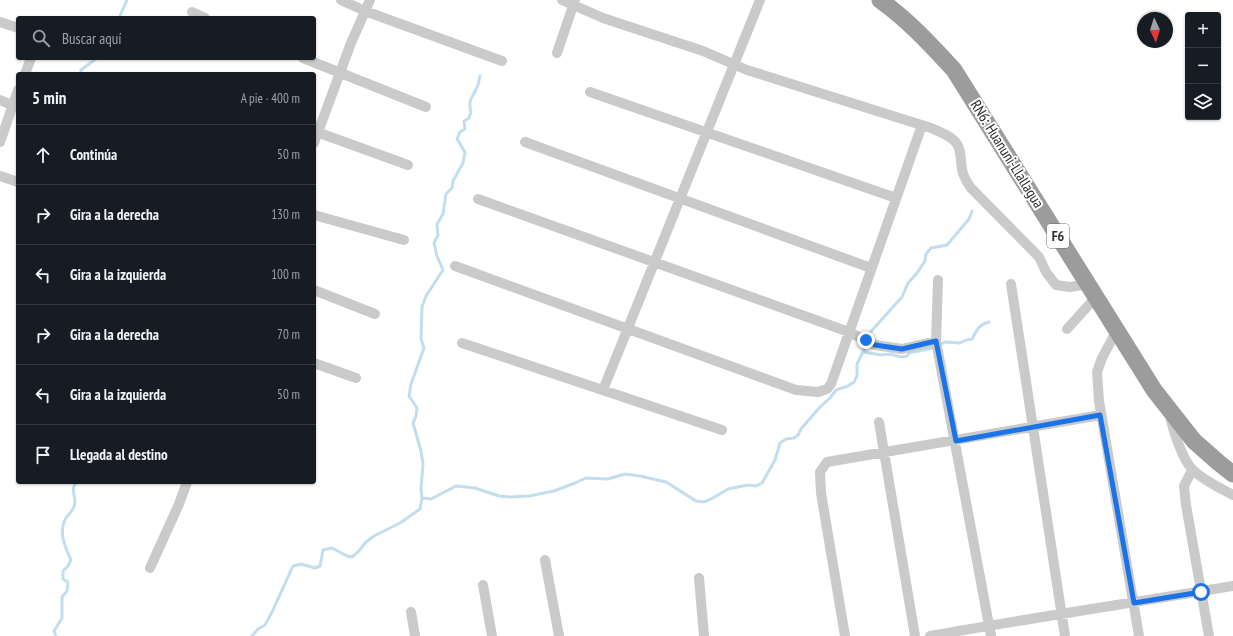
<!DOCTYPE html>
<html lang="es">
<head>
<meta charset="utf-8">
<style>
	:root { --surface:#171b24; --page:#242831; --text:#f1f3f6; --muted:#9ea1a6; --line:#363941 }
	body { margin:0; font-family:"PT Sans Narrow",sans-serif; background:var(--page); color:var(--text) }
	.controls { position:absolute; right:12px; top:12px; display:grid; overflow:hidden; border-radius:4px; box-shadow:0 1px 3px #0004 }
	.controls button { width:36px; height:36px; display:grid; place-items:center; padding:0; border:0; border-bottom:1px solid var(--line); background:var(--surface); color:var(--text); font:20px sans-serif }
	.compass { position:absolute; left:1137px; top:12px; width:36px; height:36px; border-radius:50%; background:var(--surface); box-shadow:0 1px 3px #0004; rotate:176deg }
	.stop { position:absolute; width:12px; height:12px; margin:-9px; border:3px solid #1a73e8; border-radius:50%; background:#fff }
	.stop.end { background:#1a73e8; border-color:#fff; box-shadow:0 1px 4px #0008 }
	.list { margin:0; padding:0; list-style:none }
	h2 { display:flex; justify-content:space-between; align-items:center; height:52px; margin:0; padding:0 16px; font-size:17px }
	h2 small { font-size:13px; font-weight:400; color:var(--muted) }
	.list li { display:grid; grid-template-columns:26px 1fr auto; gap:12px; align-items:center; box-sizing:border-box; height:60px; padding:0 16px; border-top:1px solid var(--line) }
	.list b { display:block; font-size:15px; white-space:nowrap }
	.list em { font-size:13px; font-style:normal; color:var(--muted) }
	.icon { flex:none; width:22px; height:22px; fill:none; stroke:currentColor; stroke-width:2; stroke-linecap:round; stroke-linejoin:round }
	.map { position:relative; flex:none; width:1233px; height:636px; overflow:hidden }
	.search { position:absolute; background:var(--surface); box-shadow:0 1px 3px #0004; left:16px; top:16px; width:300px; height:44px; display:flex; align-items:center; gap:10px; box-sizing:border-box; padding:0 14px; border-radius:4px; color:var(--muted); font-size:15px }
	.panel { position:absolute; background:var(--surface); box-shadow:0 1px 3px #0004; left:16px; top:72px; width:300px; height:412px; border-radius:4px }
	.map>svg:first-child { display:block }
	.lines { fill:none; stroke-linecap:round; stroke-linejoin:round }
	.stream { stroke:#c2deee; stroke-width:3 }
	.minor { stroke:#cacaca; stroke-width:10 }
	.trunk { stroke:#9c9c9c; stroke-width:17 }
	.route { stroke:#1a73e8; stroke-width:5 }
	.labels { text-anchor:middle; stroke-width:4; stroke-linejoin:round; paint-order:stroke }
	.shield { fill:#fff; stroke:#6c6c6c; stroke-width:1 }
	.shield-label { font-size:14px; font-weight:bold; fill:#2d2d2d }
	.street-label { font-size:15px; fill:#2d2d2d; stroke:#fff }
</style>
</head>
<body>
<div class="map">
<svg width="1233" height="636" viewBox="0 0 1233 636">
	<rect width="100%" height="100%" fill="#fff"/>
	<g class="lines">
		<path class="stream" d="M119,18L127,0
			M81,74V70L97,58
			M863,352L881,355L890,354L901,357L907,356L909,353L933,348L945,342L960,343L966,340L972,339C977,330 978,325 989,322
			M422,498L431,499L456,486L475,488L499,496L510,497L529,496L554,491L575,483L586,478L608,479L625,474L640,476L666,482L696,501L704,502L713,498L728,489L748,485L756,486L762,483L775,460L780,443L786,439L794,438L798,435L801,429L820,407L830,398L836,390L848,386L854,382L857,376V364L865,348V343L866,337L902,297L908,283L917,273L925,261L926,254L931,248L947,245L969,219L972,211
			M56,636L54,631L62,618V597L67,591L68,582L63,579V571L68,566L71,560C65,547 58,532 66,518C69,513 75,510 75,502C75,494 70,489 77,482
			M252,636L258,629L265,625L272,612L293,566L301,564L315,568L320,566L323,550L332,548L347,556L352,557L359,551L365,543L374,536L400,523L420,509L422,498L421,489L423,464L421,451L413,423L416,416L417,408L409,396L411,384L424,348L421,339L422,307L426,296L443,270L437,256L434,243L438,235L437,224L443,214L446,194L452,188L453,181L463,163L465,152L457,139L460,132L465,129L464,121L469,118L471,112C467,99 474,96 478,85C479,82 479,79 480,76"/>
		<path class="minor" d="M341,0L365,11L502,61
			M562,0L603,18L703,51L747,70L931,128C940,132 952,136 957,144C962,152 960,161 962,169C963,177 967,182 971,188L1039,257L1046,272L1056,285L1070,287L1088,284
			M192,12L205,18
			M0,22L18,28
			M557,53L575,0
			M303,58L426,107
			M25,74L31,58
			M590,92L896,198
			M0,100L12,105
			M314,131L408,165
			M0,142L18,90
			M525,142L871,268
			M314,143L351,43L370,0
			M0,176L18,182
			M478,199L849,332L875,345L902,349L936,341
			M314,215L404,240
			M455,266L796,390L818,392L827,389L831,384L922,125
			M938,280L936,341L991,636
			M1011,284L1065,636
			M314,290L375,314
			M1067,329L1096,297
			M1117,330L1102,358L1097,372L1099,401L1139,636
			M462,343L722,430
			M314,363L356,378
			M603,390L760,0
			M1170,414C1172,428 1183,462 1194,471C1205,481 1220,488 1233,495
			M879,422L915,636
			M1192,470L1184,486L1186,505L1209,636
			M545,560L559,636
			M150,568L179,504L187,482
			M699,578L704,636
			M483,585L492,636
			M411,612L415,636
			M845,636L821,493L820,472L827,462L1101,415
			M930,636C1031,618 1132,603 1233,586"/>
		<path class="trunk" d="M880,0C908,20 931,45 954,70L1154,390L1194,441L1219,463L1233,474"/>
	</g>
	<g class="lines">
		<path class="route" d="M866,340L875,345L902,349L936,341L956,441L1100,415L1134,603L1201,592"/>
	</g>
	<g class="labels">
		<rect class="shield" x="1047" y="224" width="22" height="24" rx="3"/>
		<g class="shield-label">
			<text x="1058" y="241">F6</text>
		</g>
		<g class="street-label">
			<text transform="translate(1007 154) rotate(58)" y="5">RN6: Huanuni-Llallagua</text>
		</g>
	</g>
</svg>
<div class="controls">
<button>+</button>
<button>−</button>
<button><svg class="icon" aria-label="layers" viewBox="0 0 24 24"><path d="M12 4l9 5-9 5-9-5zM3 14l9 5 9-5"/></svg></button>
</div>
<svg class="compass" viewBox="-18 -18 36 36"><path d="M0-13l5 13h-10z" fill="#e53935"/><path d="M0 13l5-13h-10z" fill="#9ea1a6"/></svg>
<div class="stop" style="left:1201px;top:592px"></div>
<div class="stop end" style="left:866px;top:340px"></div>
<div class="search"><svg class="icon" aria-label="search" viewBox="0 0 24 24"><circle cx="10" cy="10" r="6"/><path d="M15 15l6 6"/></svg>Buscar aquí</div>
<section class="panel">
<h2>5 min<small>A pie · 400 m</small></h2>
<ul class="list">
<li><svg class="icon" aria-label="ahead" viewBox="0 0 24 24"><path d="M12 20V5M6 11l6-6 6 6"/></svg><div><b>Continúa</b></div><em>50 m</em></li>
<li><svg class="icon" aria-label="right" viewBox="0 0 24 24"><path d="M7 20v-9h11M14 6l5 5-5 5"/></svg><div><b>Gira a la derecha</b></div><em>130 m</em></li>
<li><svg class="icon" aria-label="left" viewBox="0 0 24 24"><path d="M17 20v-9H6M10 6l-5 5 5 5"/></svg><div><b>Gira a la izquierda</b></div><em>100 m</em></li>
<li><svg class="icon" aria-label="right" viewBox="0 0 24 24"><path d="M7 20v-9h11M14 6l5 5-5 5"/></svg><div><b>Gira a la derecha</b></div><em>70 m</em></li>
<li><svg class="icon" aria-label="left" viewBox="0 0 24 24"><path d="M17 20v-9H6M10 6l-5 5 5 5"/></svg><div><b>Gira a la izquierda</b></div><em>50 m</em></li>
<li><svg class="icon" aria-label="arrive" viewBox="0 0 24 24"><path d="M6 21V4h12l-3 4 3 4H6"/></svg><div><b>Llegada al destino</b></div></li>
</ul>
</section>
</div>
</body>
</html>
